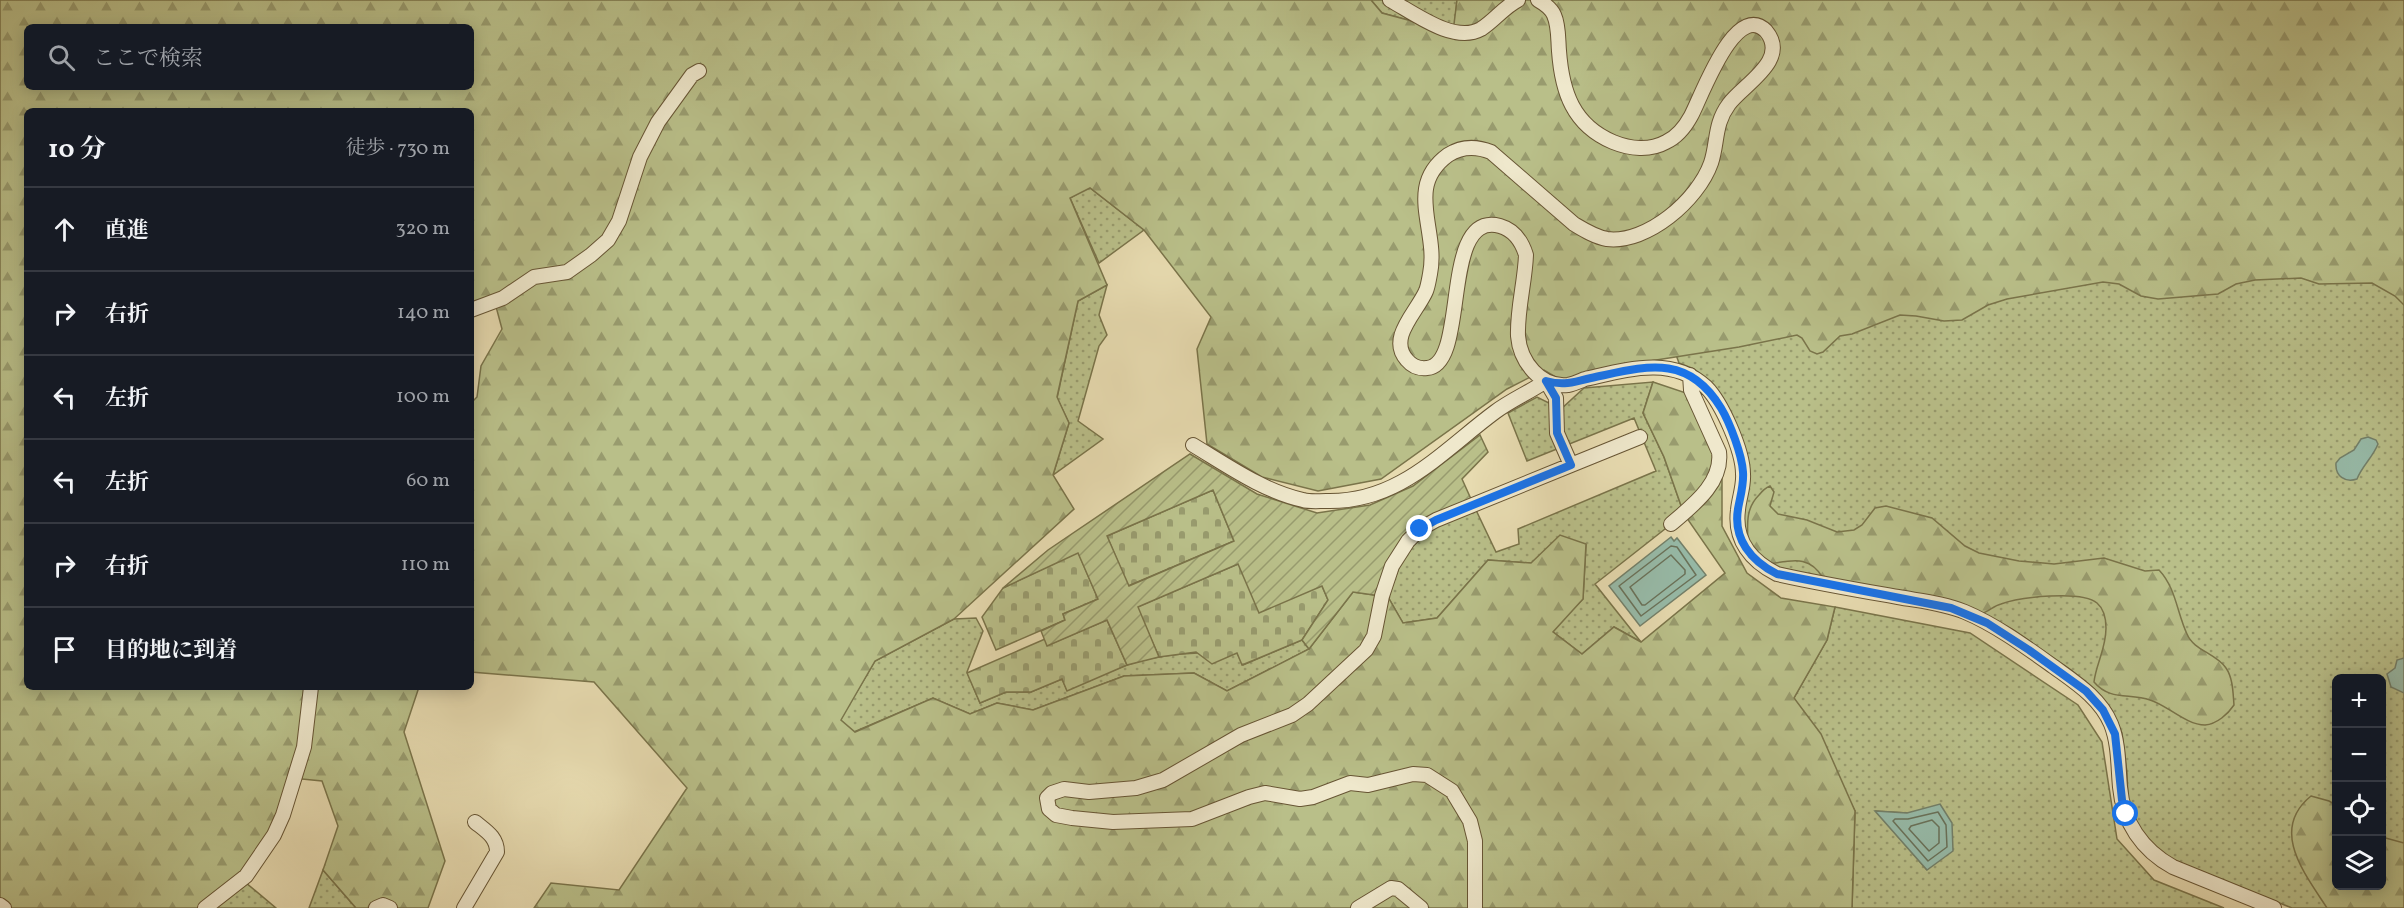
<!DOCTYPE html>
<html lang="ja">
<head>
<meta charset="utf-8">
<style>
	:root { --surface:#171b24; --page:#242831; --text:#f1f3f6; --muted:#9ea1a6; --line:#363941 }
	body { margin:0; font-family:Vollkorn,"Noto Serif JP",serif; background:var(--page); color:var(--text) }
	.controls { position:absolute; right:18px; bottom:18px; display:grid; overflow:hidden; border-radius:9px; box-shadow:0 3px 15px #0003 }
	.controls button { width:54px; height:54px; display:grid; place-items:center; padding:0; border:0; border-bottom:2px solid var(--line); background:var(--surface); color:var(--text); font:30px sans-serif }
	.stop { position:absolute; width:18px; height:18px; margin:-14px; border:4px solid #1a73e8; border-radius:50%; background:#fff }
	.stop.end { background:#1a73e8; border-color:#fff; box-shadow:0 2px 6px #0008 }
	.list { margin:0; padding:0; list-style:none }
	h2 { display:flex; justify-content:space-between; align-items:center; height:78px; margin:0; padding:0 24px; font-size:26px }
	h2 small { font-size:20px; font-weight:400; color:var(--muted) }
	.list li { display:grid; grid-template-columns:39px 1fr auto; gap:18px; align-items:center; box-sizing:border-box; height:84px; padding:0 24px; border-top:2px solid var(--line) }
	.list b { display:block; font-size:22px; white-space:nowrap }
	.list em { font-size:20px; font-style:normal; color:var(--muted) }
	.icon { flex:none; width:33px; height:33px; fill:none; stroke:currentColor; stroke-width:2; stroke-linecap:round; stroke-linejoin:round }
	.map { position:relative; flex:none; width:2404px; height:908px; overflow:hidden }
	.search { position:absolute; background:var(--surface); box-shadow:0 3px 15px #0003; left:24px; top:24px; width:450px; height:66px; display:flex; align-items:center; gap:15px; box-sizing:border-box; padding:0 21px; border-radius:9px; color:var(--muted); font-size:22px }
	.panel { position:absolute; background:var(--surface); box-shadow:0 3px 15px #0003; left:24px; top:108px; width:450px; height:582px; border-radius:9px }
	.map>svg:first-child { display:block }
	.grass { fill:url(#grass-dots); stroke:#7a744a; stroke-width:1.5; fill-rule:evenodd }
	.forest { fill:url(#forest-firs); stroke:#7a744a; stroke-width:1.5; fill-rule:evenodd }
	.cemetery { fill:url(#cemetery-stones); stroke:#7a744a; stroke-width:1.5 }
	.garden { fill:url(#garden-furrows); stroke:#7a744a; stroke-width:1.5; fill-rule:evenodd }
	.water { fill:#97bba9; stroke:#73806a; stroke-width:1.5 }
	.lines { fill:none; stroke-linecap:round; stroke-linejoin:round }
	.shore { stroke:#6a725a; stroke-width:1.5 }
	.minor-casing { stroke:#675534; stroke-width:16 }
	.minor { stroke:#efe8cc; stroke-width:14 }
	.route { stroke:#1a73e8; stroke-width:8 }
</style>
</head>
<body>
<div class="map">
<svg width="2404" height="908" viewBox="0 0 2404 908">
	<defs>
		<pattern id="grass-dots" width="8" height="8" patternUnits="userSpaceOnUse" patternTransform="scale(1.5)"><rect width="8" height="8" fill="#b9bf89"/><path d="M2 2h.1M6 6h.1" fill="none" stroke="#989b6e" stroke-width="1.8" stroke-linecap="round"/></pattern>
		<pattern id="forest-firs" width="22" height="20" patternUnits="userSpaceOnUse" patternTransform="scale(1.5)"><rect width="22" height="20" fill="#b9bf89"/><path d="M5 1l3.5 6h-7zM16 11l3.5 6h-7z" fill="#989b6e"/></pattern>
		<pattern id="cemetery-stones" width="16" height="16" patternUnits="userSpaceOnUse" patternTransform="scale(1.5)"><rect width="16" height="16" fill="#b9bf89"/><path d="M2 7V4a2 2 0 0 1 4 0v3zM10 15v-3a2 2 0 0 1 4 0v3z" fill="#989b6e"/></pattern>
		<pattern id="garden-furrows" width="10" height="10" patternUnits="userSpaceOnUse" patternTransform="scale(1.5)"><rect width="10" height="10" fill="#b9bf89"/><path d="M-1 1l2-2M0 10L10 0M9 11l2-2" fill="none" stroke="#989b6e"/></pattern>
	</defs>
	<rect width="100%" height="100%" fill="#e7dbb0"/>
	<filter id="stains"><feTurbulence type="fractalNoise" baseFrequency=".00333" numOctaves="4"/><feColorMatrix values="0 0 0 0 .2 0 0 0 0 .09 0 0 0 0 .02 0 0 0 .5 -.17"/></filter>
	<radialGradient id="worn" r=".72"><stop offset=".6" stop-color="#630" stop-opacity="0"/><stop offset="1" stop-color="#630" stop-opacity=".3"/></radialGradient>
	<path class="grass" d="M1371,0H1457L1454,33L1382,13Z
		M1089,187L1144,230L1099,263L1070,198Z
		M2338,249L2404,291V908H2292L2180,864L2162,853L2147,840L2136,822L2128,799L2127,773L2122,733L2111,709L2095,690L2071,670L2013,630L1980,613L1777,567L1762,560L1744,531V515L1726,405L1711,382L1694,369L1679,363L1675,352L1684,339ZM2336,678H2382V886H2336Z
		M1107,285L1099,315L1107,335L1099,346L1078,421L1103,439L1053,475L1069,423L1057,398L1078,301Z
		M1653,382L1643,413L1664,457L1684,514L1595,584L1641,642L1614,627L1582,654L1552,631L1583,599L1586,545L1531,563L1488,560L1437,618L1403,623L1388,597L1401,562L1423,532L1475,508L1496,552L1519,544L1518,529L1656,471L1634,418L1527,461L1508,413L1537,397L1561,409L1584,388Z
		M1835,607L1970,633L2078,705L2102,742L2117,839L2154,880L2224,908H1852L1855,811L1794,698L1827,640ZM1876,811L1907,813L1927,870Z
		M976,618L983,631L967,672L980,703L1006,692H1031L1062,679L1067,690C1087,682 1107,672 1127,665C1163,653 1200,652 1237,653L1243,665L1302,640L1309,649L1227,691L1194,673L1124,676L1033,710L997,703L970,714L933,698L854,732L840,720L875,661L954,619Z
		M323,870L356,908H309Z
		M239,877L276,908H199Z"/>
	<path class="forest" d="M0,0H1371L1382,13L1453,32L1457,0H2404V305L2395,296L2372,283L2319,284L2301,278L2255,280L2236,284L2218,294L2158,299L2141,296L2119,284L2103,282L2007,299L1988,305L1962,320L1944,321L1916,316L1900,315L1852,334L1840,336L1823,352L1817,354L1810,351L1802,338L1797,335L1739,347L1599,369L1569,379H1559L1544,370L1507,389L1381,479L1318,491L1262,477L1207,444L1197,349L1211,317L1144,230L1090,188L1070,198L1107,285L1078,301L1057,397L1069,423L1053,475L1074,509L954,619L875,661L841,720L855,732L933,698L970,714L997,703L1033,710L1124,676L1194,673L1227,691L1309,649L1353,592L1388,597L1403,623L1437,618L1488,560L1531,563L1560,535L1586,544L1583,599L1553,632L1582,654L1614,627L1641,642L1725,573L1684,514L1664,457L1643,413L1653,382L1692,395L1722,453V526L1747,573L1781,598L1835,607L1827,640L1794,698L1821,734L1855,811L1852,908H534L551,883L619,890L687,788L594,682L471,672V403L477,397L481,366L502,329L494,299L471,301V111H27V687H419L404,732L445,861L428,908H356L323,870L338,826L322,781L292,778L272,827L239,877L199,908H0ZM27,27H471V87H27Z
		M1770,486L1774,492L1770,506L1778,514L1807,520L1837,532L1854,530L1862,525L1875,508L1886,506L1932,518L1965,546L1979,553L2019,561L2054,564L2104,558L2145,571L2159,570C2176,588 2177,613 2187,634C2194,651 2216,653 2226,668C2233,678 2233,693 2234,705C2228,714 2217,724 2205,725C2186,725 2167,705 2150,700C2129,693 2110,701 2094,682C2096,664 2106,649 2106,628C2106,619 2104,609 2097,603C2082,590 2019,597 2001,604C1993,606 1989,612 1980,614L1823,578C1809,554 1791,561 1768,564L1748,548C1748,527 1744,510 1759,495C1763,490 1765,488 1770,486Z
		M2311,796L2329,801L2336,805V886H2382V837L2404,843V908H2327C2305,874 2269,830 2311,796Z"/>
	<path class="cemetery" d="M1213,490L1234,541L1128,586L1107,536Z
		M1078,552L1098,599L1063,614L1065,620L996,650L982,617L1003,588Z
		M1238,564L1322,586L1328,600L1302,640L1242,665L1237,653L1212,664L1196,652L1159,657L1137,607Z
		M1107,620L1127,665L1067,691L1062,679L1031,692H1006L980,703L967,673L1045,639L1048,645Z"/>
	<path class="garden" d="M1480,435L1488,452L1462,479L1475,508L1423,532L1401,562L1388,597L1353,592L1309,649L1302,640L1328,600L1322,586L1259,613L1238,564L1138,607L1159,657L1127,665L1107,620L1047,646L1041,631L1065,620L1063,614L1098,599L1078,553L1003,588L1048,550L1190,454L1257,494L1317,513L1370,505L1413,486ZM1213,490L1234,541L1129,586L1107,536Z"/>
	<path class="water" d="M2368,437L2376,440L2378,444C2373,457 2362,466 2357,479C2345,483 2335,476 2336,463L2340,458L2354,450L2361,439Z
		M1671,537L1674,541L1677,538L1706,575L1640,626L1609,586Z
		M2404,658V693L2391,687L2387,674L2395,668L2397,660Z
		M1940,804L1952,823L1953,851L1927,870L1875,811L1907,813Z"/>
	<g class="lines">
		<path class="shore" d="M1671,546L1677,547L1696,575L1641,616L1619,586Z
			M1671,555L1685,570V574L1645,605H1642L1630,587Z
			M1938,812L1946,825L1947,847L1928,861L1893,821L1895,819H1908Z
			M1932,820L1939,827V843L1929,851L1909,829L1911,826Z"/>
		<g class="minor-casing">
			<path id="minor" d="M1390,0C1414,13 1454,44 1481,29C1495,20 1504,7 1518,0
				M1538,0C1545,4 1551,8 1554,15C1559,26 1558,40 1559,51C1562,92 1573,125 1613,142C1630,149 1650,151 1666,142C1677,137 1685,127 1691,116C1701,98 1735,0 1766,31C1790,60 1744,84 1729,104C1714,124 1718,142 1711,163C1698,200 1647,244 1607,239C1595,237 1584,230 1574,224L1491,152C1476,146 1462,146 1448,155C1404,187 1439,230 1430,274C1429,279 1428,286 1426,291C1417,312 1387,338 1407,360C1412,366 1419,369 1427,368C1470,365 1439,210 1500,226C1514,230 1522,242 1526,255C1525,282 1517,309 1518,336C1520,361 1540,388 1568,385C1574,384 1580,381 1585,379C1626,370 1671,355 1706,387C1722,403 1743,451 1743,474C1744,486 1739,498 1738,510C1734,540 1751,561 1777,574C1817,583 1858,590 1898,597C1920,601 1944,603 1965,612C1996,625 2026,647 2054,667C2076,683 2100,698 2111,724C2119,744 2118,766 2120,787C2123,822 2142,850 2173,867L2274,908
				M471,310L503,298L534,277L567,272L591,255L608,240L619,221L640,157L658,122L692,75L699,71
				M1193,445C1228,466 1263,491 1303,500C1310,502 1318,501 1326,501C1399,503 1441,452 1495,412C1511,400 1530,392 1546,381
				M1571,465L1640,437
				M1671,524C1692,506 1723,483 1719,452L1691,390L1690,375
				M0,905L4,908
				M205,908L246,876L274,835L283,815L304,747L311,687
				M376,908L383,905L390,908
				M464,908L497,852C497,837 486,831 475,822
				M1358,908L1391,888L1398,889L1421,908
				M1475,908V841L1470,821L1452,791L1427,775L1413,774L1368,785L1350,783L1313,797L1300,799L1265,793L1249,797L1192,819L1113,822L1072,818L1056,815L1049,809L1047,798L1052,793L1064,789L1089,792L1136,788L1163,780L1241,735L1292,715L1308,704L1366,650L1374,636L1382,596L1392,566L1408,541L1420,529L1436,520L1571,465L1557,433L1556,398L1546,381"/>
		</g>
		<use href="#minor" class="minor"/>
	</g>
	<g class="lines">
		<path class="route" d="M1420,529L1436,520L1571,465L1557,433L1556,398L1546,381C1565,386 1572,382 1591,378C1644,367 1687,352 1721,408C1730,423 1742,455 1743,472C1744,485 1740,497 1738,509C1733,539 1751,561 1777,574L1951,608L1987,623L2029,650L2086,691L2103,710L2115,734L2122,800L2126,814"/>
	</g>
	<rect width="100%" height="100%" filter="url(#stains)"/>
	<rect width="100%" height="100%" fill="url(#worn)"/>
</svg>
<div class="controls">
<button>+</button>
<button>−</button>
<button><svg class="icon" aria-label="locate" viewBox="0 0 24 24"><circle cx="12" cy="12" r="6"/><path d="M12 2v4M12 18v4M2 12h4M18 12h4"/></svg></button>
<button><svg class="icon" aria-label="layers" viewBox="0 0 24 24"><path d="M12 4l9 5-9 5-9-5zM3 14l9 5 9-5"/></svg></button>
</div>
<div class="stop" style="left:2126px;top:814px"></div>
<div class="stop end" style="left:1420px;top:529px"></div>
<div class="search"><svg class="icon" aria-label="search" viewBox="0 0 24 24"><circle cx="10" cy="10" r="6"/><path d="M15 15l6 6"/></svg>ここで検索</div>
<section class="panel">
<h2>10 分<small>徒歩 · 730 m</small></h2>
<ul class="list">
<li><svg class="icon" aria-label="ahead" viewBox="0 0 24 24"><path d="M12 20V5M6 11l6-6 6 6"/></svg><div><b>直進</b></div><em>320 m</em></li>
<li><svg class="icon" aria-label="right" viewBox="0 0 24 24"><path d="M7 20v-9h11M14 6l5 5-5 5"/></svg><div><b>右折</b></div><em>140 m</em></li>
<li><svg class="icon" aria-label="left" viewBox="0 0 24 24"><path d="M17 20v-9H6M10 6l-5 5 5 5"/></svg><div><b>左折</b></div><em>100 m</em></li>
<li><svg class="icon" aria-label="left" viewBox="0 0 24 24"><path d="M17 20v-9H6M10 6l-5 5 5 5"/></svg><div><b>左折</b></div><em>60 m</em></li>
<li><svg class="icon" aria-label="right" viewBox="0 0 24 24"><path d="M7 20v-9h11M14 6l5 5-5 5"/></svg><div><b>右折</b></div><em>110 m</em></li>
<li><svg class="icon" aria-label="arrive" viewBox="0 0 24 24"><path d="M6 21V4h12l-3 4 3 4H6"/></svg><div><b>目的地に到着</b></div></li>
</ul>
</section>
</div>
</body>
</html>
